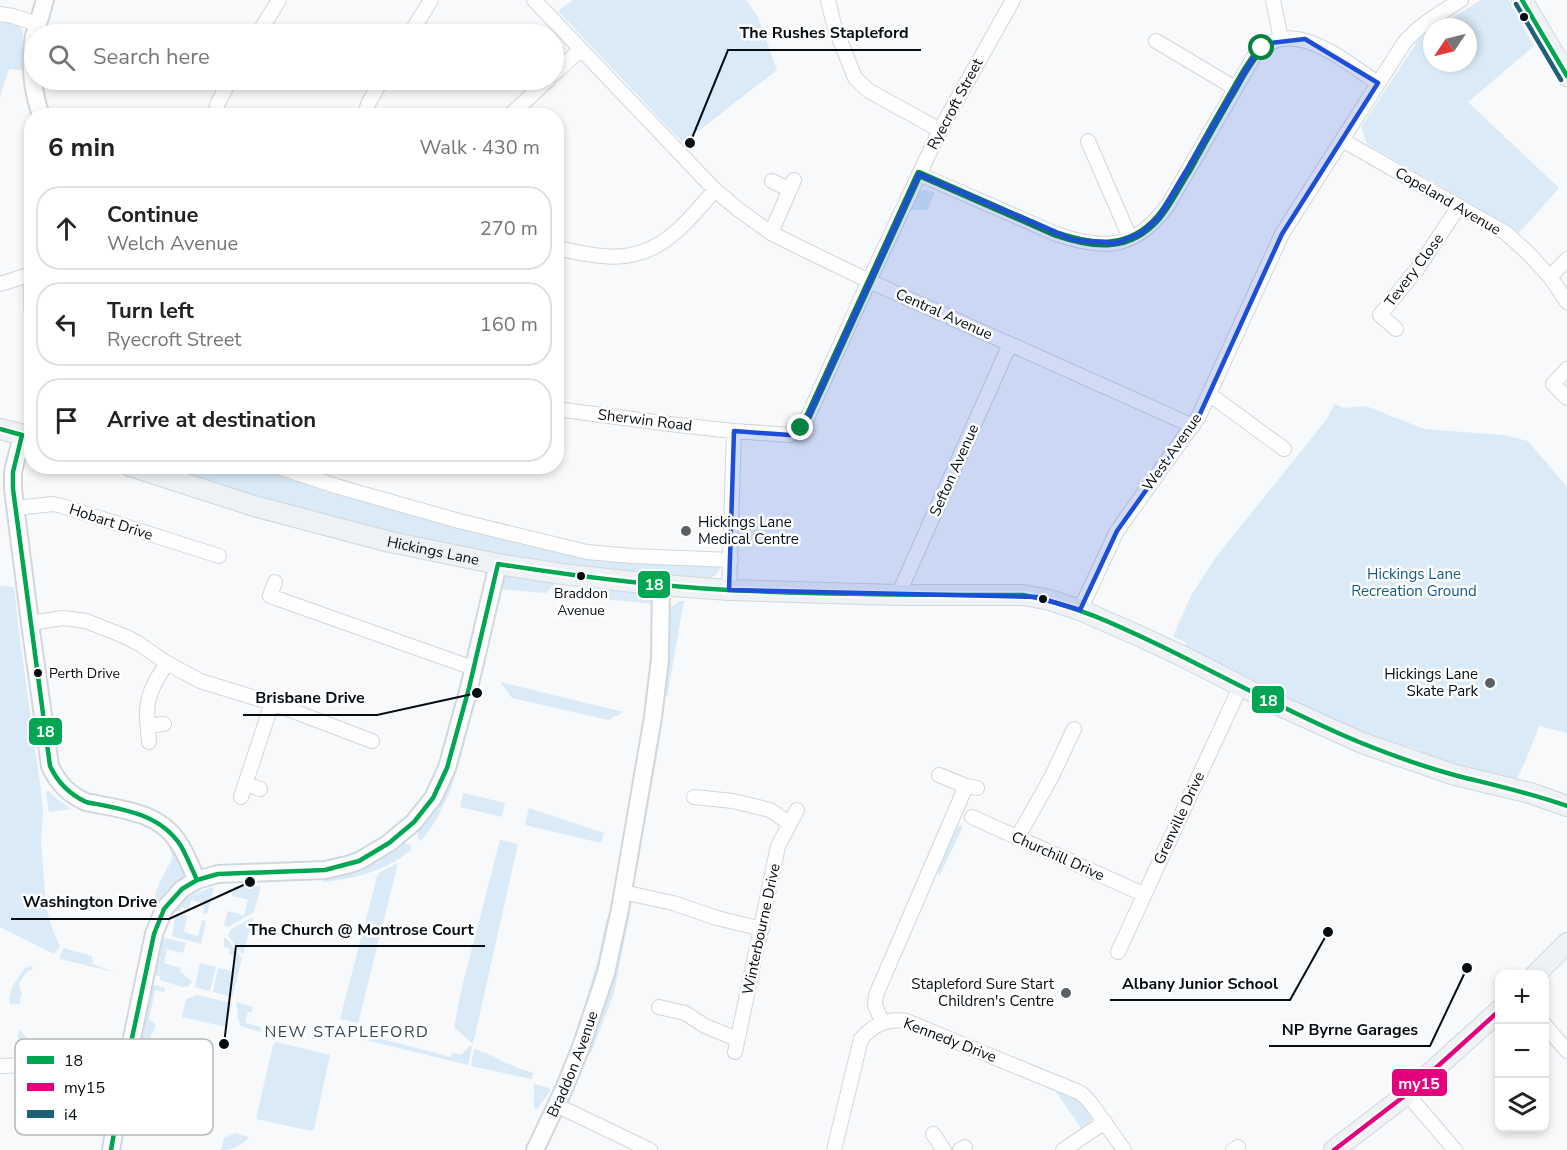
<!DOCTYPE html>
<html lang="en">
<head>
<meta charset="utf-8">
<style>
	:root { --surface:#fff; --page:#f6f6f6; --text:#222; --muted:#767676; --line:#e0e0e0 }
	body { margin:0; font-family:"Nunito Sans",sans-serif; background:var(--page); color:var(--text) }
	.controls { position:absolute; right:18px; bottom:18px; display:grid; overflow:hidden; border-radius:12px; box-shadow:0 3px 9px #0003 }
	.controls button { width:54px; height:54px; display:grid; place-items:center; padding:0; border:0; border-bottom:2px solid var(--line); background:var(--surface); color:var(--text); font:30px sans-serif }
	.compass { position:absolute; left:1423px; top:18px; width:54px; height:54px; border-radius:50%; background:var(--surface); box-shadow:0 3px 9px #0003; rotate:235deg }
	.stop { position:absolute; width:18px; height:18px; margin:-14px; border:4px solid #0b8043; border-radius:50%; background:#fff }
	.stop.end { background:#0b8043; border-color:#fff; box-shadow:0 2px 6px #0008 }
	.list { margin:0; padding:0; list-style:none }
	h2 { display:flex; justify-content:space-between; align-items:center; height:78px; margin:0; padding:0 24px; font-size:26px }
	h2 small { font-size:20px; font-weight:400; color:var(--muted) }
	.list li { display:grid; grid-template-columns:39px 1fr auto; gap:18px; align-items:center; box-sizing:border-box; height:84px; margin:0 12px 12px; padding:0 12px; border:2px solid var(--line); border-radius:24px }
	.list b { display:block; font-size:22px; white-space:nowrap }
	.list p { margin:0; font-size:20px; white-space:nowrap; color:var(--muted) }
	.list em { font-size:20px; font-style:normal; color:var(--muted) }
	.icon { flex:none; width:33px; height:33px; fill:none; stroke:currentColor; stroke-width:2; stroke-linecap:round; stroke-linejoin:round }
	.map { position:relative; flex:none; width:1567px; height:1150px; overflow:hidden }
	.search { position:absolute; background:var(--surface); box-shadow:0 3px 9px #0003; left:24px; top:24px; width:540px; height:66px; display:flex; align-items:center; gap:15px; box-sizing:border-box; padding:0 21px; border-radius:33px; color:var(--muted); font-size:22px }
	.panel { position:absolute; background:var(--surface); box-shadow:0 3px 9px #0003; left:24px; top:108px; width:540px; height:366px; border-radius:24px }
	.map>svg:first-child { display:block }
	.green { fill:#daeaf7 }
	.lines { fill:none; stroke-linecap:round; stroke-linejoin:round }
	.minor-casing { stroke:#d2d7dc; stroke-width:16 }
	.tertiary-casing { stroke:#d2d7dc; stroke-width:20 }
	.secondary-casing { stroke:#d2d7dc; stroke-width:22 }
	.minor { stroke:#fefefe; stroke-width:14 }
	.tertiary { stroke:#fefefe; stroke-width:16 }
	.secondary { stroke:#eff2f5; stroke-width:20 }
	.bus-1-casing { stroke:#fff; stroke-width:9 }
	.bus-2-casing { stroke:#fff; stroke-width:9 }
	.bus-3-casing { stroke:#fff; stroke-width:9 }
	.bus-1 { stroke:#00a651; stroke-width:4.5 }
	.bus-2 { stroke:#e5007d; stroke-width:4.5 }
	.bus-3 { stroke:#1f5f7a; stroke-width:4.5 }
	.route { stroke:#0b8043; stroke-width:8 }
	.marked { fill:#1d4ed8; fill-opacity:0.2; stroke:#1d4ed8; stroke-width:4.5; stroke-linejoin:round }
	.bus-dot { fill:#050c12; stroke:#fff; stroke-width:2 }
	.poi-dot { fill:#5a5f64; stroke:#fff; stroke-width:2 }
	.labels { text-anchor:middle; stroke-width:5; stroke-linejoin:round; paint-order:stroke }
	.bus-label { font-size:14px; fill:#050c12; stroke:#fff }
	.street-label { font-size:15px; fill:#050c12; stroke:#fff }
	.poi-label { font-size:15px; fill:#050c12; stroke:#fff; text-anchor:end }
	.park-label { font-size:15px; fill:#145a87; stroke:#fff }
	.neighbourhood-label { font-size:16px; letter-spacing:1.5px; fill:#364a59; stroke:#fff }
	.key { fill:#fff; stroke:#b4b6b8; stroke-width:1.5 }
	.key-label { font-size:16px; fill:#050c12 }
	.leader { fill:none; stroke:#050c12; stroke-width:2 }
	.callout-dot { fill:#050c12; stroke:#fff; stroke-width:2 }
	.callout-label { font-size:16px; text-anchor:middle; font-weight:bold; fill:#050c12; stroke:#fff; stroke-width:5; stroke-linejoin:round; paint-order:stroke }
	.line-badge { stroke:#fff; stroke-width:2 }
	.badge-label { font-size:16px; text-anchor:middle; font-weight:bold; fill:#fff }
</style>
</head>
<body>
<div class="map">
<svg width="1567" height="1150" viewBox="0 0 1567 1150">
	<rect width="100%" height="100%" fill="#f7f9fb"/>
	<path class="green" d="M573,0H746L758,17L777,70L683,143L558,11Z
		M1481,0H1509L1534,46L1468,102L1559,188L1519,233L1499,220L1367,144L1361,127L1419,39L1432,31V63H1468V27H1438Z
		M6,22L19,26L23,31L22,70L9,69L0,97V23Z
		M925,190L935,192L927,210H911L920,191Z
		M31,282V311H23V285Z
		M1335,404L1344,408L1366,406L1424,429L1503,435L1528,441L1567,487V733L1539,726L1525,762L1516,781L1490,776L1424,756L1419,750L1407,746L1405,748L1360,733L1289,701L1184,647L1186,643L1173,636L1192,594L1216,557L1307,444L1326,420Z
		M155,467H256L524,542L721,565C719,573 714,578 706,579L655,576L579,567L441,546L239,495Z
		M510,573L555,581V584L546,593L498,589L501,578Z
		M0,586L14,587L19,632L41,792L43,810L41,843L46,905L50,922L60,947L54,954L0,927Z
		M597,587L648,592L652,596L654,604L605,599L597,591Z
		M557,588L591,591L595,595V599L555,594Z
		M680,601H684L667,697L662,695L669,608Z
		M500,682L624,712L608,720L512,698Z
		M663,702H665L660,738L636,874L631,873L661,703Z
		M474,703C462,750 454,802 421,841L418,839L417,829L470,705Z
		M46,791H49L53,796L71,809L49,812Z
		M463,793L505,803L502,817L460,807Z
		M529,808L604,833L601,843L525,825Z
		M128,816L166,835L185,872V875L169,891L160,903L153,900L160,882L171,861L172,856L170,849L163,838L148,827L120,819V817Z
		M960,825L963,826L940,875L938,874V870L955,830Z
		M500,840L518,844L473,1044L454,1027L462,987Z
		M404,843L411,845V850C387,871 353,879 322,882L326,878L358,869L377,862Z
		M398,863L358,1023L340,1019L377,877L380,872Z
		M233,886H261L254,912L228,927L224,925L228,911L244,915L248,900L232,896Z
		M214,887L207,914L203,913L205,904L191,900L189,909L181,907L180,911H176C184,896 199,891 214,887Z
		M625,912H630L614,993L591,1053L585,1050Z
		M176,913L187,916L184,932L198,936L202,920L206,921L201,944L172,936Z
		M253,917L243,955L228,936L230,930Z
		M607,917L611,920L598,982L570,1053L597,963Z
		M161,937L186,943L183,953L167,949L164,963L181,968L180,972L192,981L189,986L182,987L160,980V976L153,975Z
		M224,938L227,939L242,958L232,997L213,992L218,968L232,971L236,956L229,954L230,949L224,947Z
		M64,948L92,956L93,964L114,972L60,959V956Z
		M200,963L216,967L210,991L197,988L195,986Z
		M30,966L33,967L32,970L26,972L19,984L22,994L19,1004H10C7,991 18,978 25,968Z
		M150,984L165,988L164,992L155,990L149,1019L156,1025L148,1042L146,1043L138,1040Z
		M197,995L232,1003L226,1027L182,1017L186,999Z
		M236,1002L253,1007L251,1012H248L245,1023L261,1027L260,1032L241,1026L237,1017L238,1011Z
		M19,1029L41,1055L16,1054Z
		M359,1033L451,1057L452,1053L461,1055L470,1045L472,1048L468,1065L358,1038Z
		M276,1042L330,1055L314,1129L311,1131L256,1119L273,1045Z
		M474,1049C495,1055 512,1068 533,1073L532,1079L471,1066Z
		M534,1084L547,1087L551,1090L537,1109L534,1108Z
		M1052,1086L1079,1098L1093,1117L1087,1128L1083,1131Z
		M235,1133L249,1137C242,1146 232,1150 221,1150L224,1138Z"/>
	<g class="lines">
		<g class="minor-casing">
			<path id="minor" d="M534,0L715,190L739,210L771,233L799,247L869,281L1193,426
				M828,0L834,25L855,78L869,91L940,130
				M1273,0L1281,39
				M0,14L13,16L37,24
				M258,34L279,0
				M410,34L431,0
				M1156,41L1235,88
				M554,74L581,49
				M510,115L548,80
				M214,116L218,103L230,80
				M364,116L369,102L382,80
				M1342,140L1506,233L1529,254L1550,277L1567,302
				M1088,141L1130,238
				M919,174L1056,234C1105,251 1136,249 1168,205L1253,58C1287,10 1345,62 1378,83
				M772,181L790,190
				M771,233L794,180
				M556,248C572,251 587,255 603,256C657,262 683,226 715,190
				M1550,277L1567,259
				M0,284L32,274
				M1396,329L1380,315L1418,268L1459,206
				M1567,369L1553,384L1567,398
				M1209,394L1284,449
				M556,409L678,425L734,431L790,435L801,428L805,423L869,281L940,130L1013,0
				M275,466L339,487L459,521L587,552L632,556L731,560
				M15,508L53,504L62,506L219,556
				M275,582L270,596L473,668
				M729,590L734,431
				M898,595L1010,344
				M1080,610L1117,531L1199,416L1282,234L1404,43C1420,24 1441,13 1461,0
				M30,623L63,618L86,621L124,636L138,643L167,663L200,681L272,703L372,741
				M148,726L164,724
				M149,742C148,728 145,711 149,698C152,685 160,674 167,663
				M939,775L966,786L977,788
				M245,784L260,789
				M241,797L272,703
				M694,797L733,801L770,810L789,823
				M972,817L1143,894
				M1017,838L1051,778L1074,729
				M623,892L673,903L717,918L762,929
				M1118,952L1241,685
				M659,1007L685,1013L705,1026L737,1039
				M882,1022L875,1005L876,995L966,786
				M1544,1024L1567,1051
				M735,1052L778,846L797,810
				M0,1066C41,1063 83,1074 123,1083
				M1407,1094L1455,1150
				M556,1105L650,1150
				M933,1134L944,1150
				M834,1150L861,1039C873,1025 888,1018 906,1021L1081,1093L1090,1102L1124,1150
				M960,1150L965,1147
				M1063,1150L1105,1122
				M1233,1150L1238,1147"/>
		</g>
		<g class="tertiary-casing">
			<g id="tertiary">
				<path d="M35,34L45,0"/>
				<path d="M34,36C29,64 32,89 41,116"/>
				<path d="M22,435L13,472V489L30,623L50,766C58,783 68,794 86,802C118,809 159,811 178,842C186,853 191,868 197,880"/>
				<path d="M111,1150L124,1076L154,934L164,909L182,889L197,880L218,874L325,870L347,865L359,861L389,843L414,822L433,798L447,768L469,688L498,564"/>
				<path id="s1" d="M535,1150L564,1089L581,1047L606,973L620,909L653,717L660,659L661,585"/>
			</g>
		</g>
		<g class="secondary-casing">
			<g id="secondary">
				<path d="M1522,0L1567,76"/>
				<path d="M0,429L32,437"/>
				<path id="s2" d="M130,466L254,506L390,542L498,564L562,574L661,585L729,590L898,595H1023L1050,600L1080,610L1137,635L1178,654L1276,704L1362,743L1455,775L1530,793L1567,806"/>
				<path d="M1536,974L1567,943"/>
				<path d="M1334,1150L1407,1094L1500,1010"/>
			</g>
		</g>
		<use href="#minor" class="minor"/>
		<use href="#tertiary" class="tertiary"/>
		<use href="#secondary" class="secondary"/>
		<g class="bus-1-casing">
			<path id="bus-1" d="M1522,0L1567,76
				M0,429L22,435L13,472V489L50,766C58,783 69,794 86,802C121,809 160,813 181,846C187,857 192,869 197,880
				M111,1150L124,1076L154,934L164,909L182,889L197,880L218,874L325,870L359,861L389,843L414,822L433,798L447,768L469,688L498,564C574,576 651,586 728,590C826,595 925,595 1023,595C1073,604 1117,625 1163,647C1228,679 1292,714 1359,742C1391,755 1424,767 1458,776C1494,785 1531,793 1567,806"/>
		</g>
		<g class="bus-2-casing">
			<path id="bus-2" d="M1334,1150L1407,1094L1500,1010"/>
		</g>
		<g class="bus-3-casing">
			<path id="bus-3" d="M1516,4L1561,80"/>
		</g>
		<use href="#bus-1" class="bus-1"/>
		<use href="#bus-2" class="bus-2"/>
		<use href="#bus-3" class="bus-3"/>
	</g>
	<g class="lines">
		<path class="route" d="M801,428L805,423L919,174L1056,234C1094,247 1129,251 1158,218C1170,204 1178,186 1188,171C1203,144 1218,117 1234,90C1242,76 1250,60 1262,48"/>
	</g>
	<path class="marked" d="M1305,39L1378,83L1282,234L1199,416L1117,531L1080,610L1036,597L729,590L734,431L790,435L805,423L919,174L1074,240L1116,243L1141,233L1159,217L1253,58L1270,43Z"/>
	<g class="bus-dot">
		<circle cx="1524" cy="17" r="5"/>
		<circle cx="581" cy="576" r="5"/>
		<circle cx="1043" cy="599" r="5"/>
		<circle cx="38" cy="673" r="5"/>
	</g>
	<g class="poi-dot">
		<circle cx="686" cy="531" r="6"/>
		<circle cx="1490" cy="683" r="6"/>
		<circle cx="1066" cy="993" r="6"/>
	</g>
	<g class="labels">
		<g class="bus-label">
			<text x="581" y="598">Braddon<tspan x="581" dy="17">Avenue</tspan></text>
			<text x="49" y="678" text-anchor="start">Perth Drive</text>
		</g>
		<g class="street-label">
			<text transform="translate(955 104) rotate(-62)" y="5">Ryecroft Street</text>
			<text transform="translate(1448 201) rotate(30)" y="5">Copeland Avenue</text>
			<text transform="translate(1414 270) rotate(-53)" y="5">Tevery Close</text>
			<text transform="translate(944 314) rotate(24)" y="5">Central Avenue</text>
			<text transform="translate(645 420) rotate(7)" y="5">Sherwin Road</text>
			<text transform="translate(1172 452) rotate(-55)" y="5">West Avenue</text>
			<text transform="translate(954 470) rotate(-66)" y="5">Sefton Avenue</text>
			<text transform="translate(111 522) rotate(18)" y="5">Hobart Drive</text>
			<text dy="5" stroke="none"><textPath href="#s2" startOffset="315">Hickings Lane</textPath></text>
			<text transform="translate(1179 818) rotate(-65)" y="5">Grenville Drive</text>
			<text transform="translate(1058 856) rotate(24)" y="5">Churchill Drive</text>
			<text transform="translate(761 929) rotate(-78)" y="5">Winterbourne Drive</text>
			<text transform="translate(950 1040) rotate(21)" y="5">Kennedy Drive</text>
			<text dy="5" stroke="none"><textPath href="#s1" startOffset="94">Braddon Avenue</textPath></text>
		</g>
		<g class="poi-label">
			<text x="698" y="527" text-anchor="start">Hickings Lane<tspan x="698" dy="17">Medical Centre</tspan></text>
			<text x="1478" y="679">Hickings Lane<tspan x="1478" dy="17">Skate Park</tspan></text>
			<text x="1054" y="989">Stapleford Sure Start<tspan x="1054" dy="17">Children's Centre</tspan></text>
		</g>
		<g class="park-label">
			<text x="1414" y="579">Hickings Lane<tspan x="1414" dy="17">Recreation Ground</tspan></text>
		</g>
		<g class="neighbourhood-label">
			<text x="347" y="1037">NEW STAPLEFORD</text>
		</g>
	</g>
	<rect x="15" y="1039" width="198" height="96" rx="9" class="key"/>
	<rect x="27" y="1056" width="27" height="8" fill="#00a651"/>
	<rect x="27" y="1083" width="27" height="8" fill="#e5007d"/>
	<rect x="27" y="1110" width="27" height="8" fill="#1f5f7a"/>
	<g class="key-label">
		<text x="64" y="1066">18</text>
		<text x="64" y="1093">my15</text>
		<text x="64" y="1120">i4</text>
	</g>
	<path class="leader" d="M690 143L728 50H921M477 693L377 715H243M250 882L169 919H11M224 1044L236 946H485M1328 932L1290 1000H1110M1467 968L1430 1046H1269"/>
	<g class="callout-dot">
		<circle cx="690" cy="143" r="6"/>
		<circle cx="477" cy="693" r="6"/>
		<circle cx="250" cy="882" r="6"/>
		<circle cx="224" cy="1044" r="6"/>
		<circle cx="1328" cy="932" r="6"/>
		<circle cx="1467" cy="968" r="6"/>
	</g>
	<g class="callout-label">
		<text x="824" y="38">The Rushes Stapleford</text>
		<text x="310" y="703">Brisbane Drive</text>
		<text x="90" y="907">Washington Drive</text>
		<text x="361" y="935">The Church @ Montrose Court</text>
		<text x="1200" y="989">Albany Junior School</text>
		<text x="1350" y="1035">NP Byrne Garages</text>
	</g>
	<g class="line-badge">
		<rect x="637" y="570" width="34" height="29" rx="6" fill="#00a651"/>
		<rect x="1251" y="685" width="34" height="29" rx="6" fill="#00a651"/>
		<rect x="28" y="717" width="35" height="29" rx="6" fill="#00a651"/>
		<rect x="1391" y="1068" width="57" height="29" rx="6" fill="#e5007d"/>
	</g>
	<g class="badge-label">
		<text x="654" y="590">18</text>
		<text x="1268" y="706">18</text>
		<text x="45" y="737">18</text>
		<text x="1419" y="1089">my15</text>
	</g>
</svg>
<div class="controls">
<button>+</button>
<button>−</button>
<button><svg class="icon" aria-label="layers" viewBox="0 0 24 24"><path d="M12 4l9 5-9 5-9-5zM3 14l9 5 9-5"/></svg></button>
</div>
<svg class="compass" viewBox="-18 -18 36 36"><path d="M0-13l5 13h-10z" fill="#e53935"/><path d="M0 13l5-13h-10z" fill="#767676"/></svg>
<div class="stop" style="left:1262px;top:48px"></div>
<div class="stop end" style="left:801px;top:428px"></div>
<div class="search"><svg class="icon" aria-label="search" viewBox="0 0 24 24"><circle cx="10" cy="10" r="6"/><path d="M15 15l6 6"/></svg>Search here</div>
<section class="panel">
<h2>6 min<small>Walk · 430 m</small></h2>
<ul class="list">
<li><svg class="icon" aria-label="ahead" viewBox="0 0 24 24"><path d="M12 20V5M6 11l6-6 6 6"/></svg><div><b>Continue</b><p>Welch Avenue</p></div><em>270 m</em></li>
<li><svg class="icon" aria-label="left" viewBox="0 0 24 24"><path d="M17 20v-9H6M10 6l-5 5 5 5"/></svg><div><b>Turn left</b><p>Ryecroft Street</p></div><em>160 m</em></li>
<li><svg class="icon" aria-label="arrive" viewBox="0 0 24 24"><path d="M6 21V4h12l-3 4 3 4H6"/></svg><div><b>Arrive at destination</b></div></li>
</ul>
</section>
</div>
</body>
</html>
